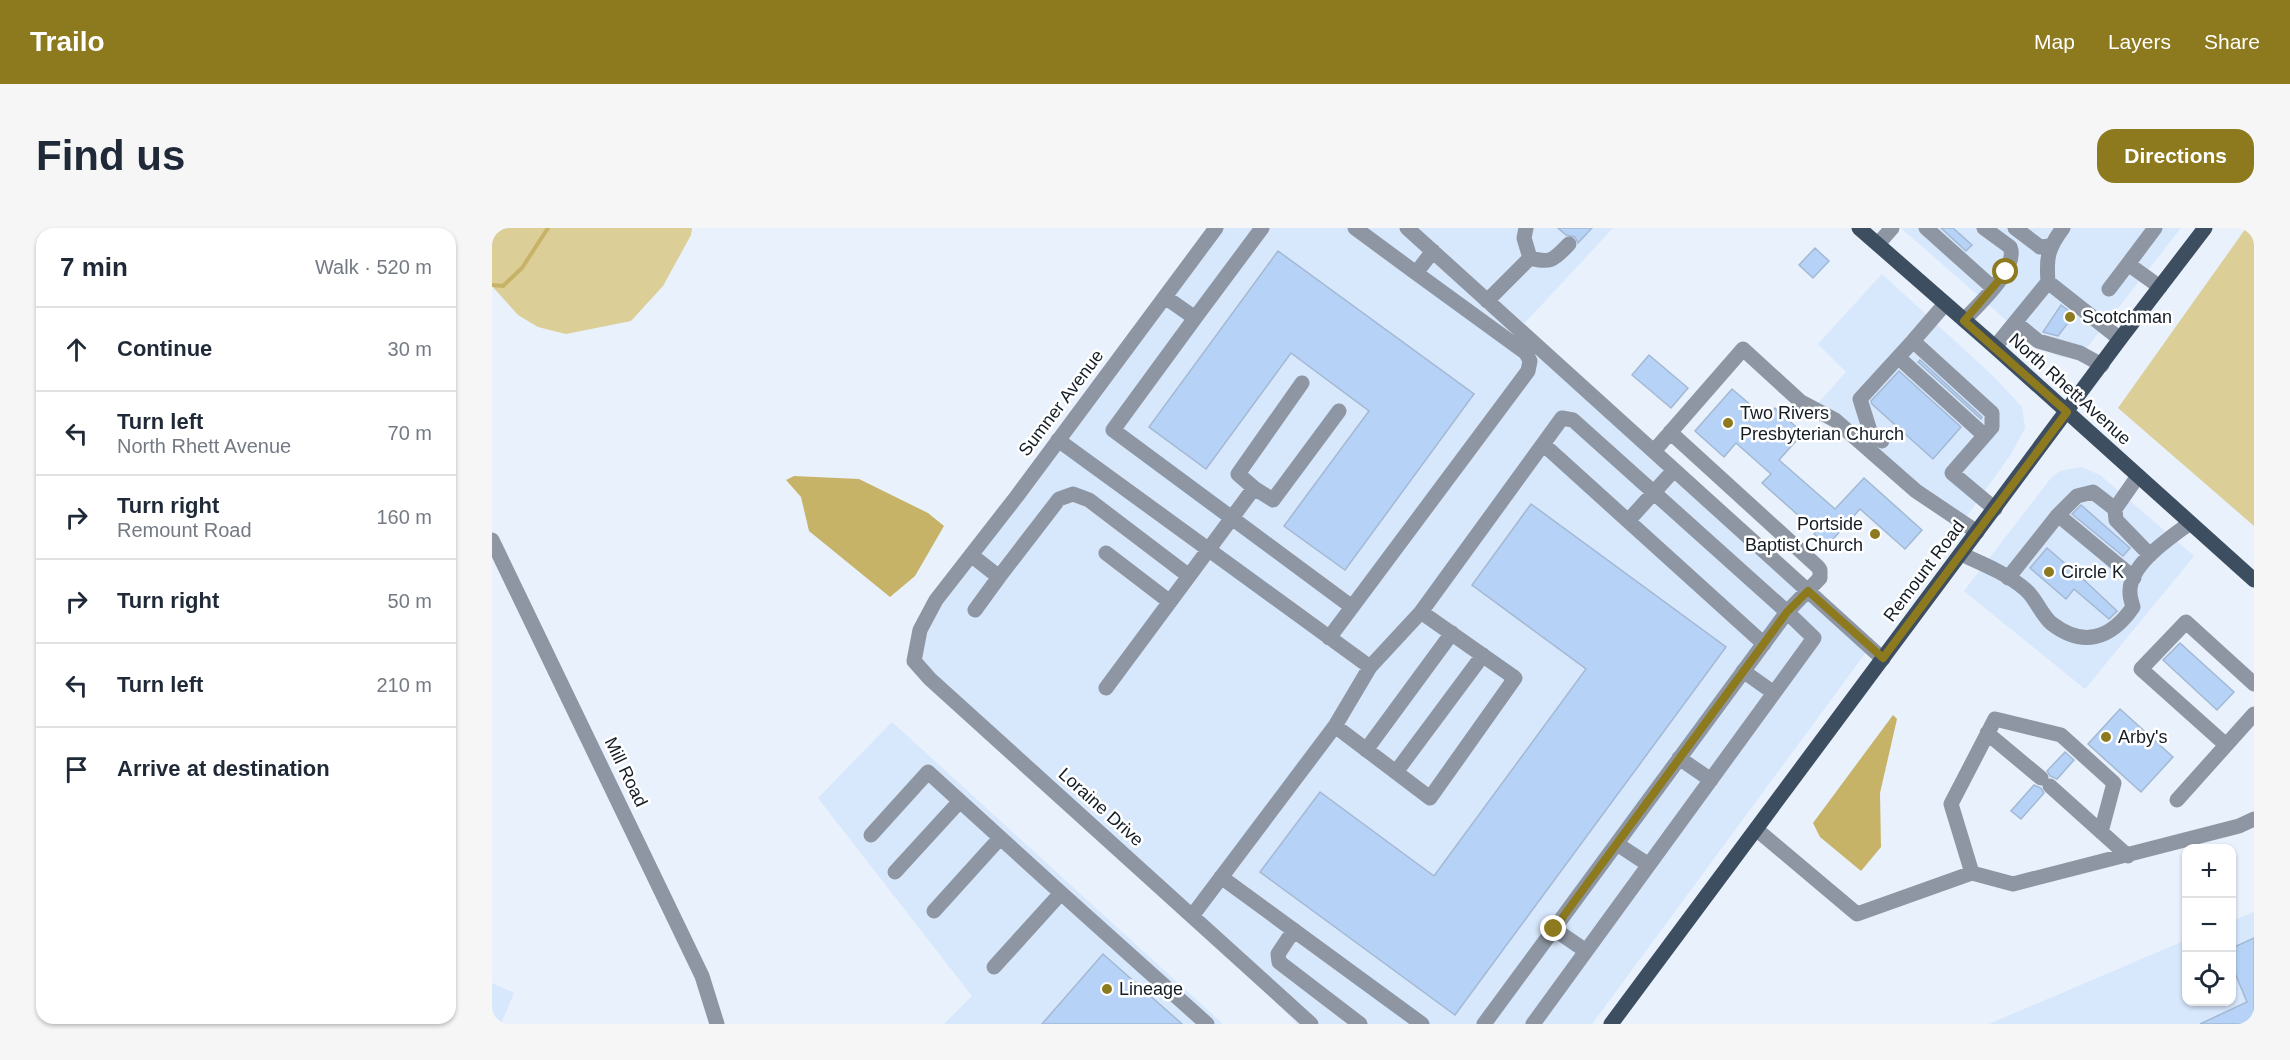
<!DOCTYPE html>
<html lang="en">
<head>
<meta charset="utf-8">
<style>
	:root { --surface:#fff; --page:#f6f6f7; --text:#1f2937; --muted:#747a83; --line:#e0e1e3; --accent:#8d791e }
	body { margin:0; font-family:Arial,sans-serif; background:var(--page); color:var(--text) }
	.controls { position:absolute; right:18px; bottom:18px; display:grid; overflow:hidden; border-radius:12px; box-shadow:0 2px 4px #0004 }
	.controls button { width:54px; height:54px; display:grid; place-items:center; padding:0; border:0; border-bottom:2px solid var(--line); background:var(--surface); color:var(--text); font:30px sans-serif }
	.stop { position:absolute; width:18px; height:18px; margin:-14px; border:4px solid #8d791e; border-radius:50%; background:#fff }
	.stop.end { background:#8d791e; border-color:#fff; box-shadow:0 2px 6px #0008 }
	.list { margin:0; padding:0; list-style:none }
	h2 { display:flex; justify-content:space-between; align-items:center; height:78px; margin:0; padding:0 24px; font-size:26px }
	h2 small { font-size:20px; font-weight:400; color:var(--muted) }
	.list li { display:grid; grid-template-columns:39px 1fr auto; gap:18px; align-items:center; box-sizing:border-box; height:84px; padding:0 24px; border-top:2px solid var(--line) }
	.list b { display:block; font-size:22px; white-space:nowrap }
	.list p { margin:0; font-size:20px; white-space:nowrap; color:var(--muted) }
	.list em { font-size:20px; font-style:normal; color:var(--muted) }
	.icon { flex:none; width:33px; height:33px; fill:none; stroke:currentColor; stroke-width:2; stroke-linecap:round; stroke-linejoin:round }
	.map { position:relative; flex:none; width:1762px; height:796px; overflow:hidden; border-radius:18px }
	header { display:flex; align-items:center; gap:36px; box-sizing:border-box; height:84px; padding:0 30px; background:var(--accent); color:#fff }
	header strong { font-size:28px }
	nav { display:flex; gap:33px; margin-inline-start:auto; font-size:21px }
	.intro { display:flex; align-items:center; justify-content:space-between; box-sizing:border-box; height:144px; padding:0 36px }
	h1 { margin:0; font-size:42px }
	.button { padding:15px 27px; border-radius:18px; background:var(--accent); color:#fff; font-size:21px; font-weight:700 }
	main { display:flex; gap:36px; padding:0 36px }
	aside { flex:1; background:var(--surface); border-radius:18px; box-shadow:0 2px 4px #0004 }
	.map>svg:first-child { display:block }
	.built { fill:#d7e7fc }
	.green { fill:#dcce97 }
	.water { fill:#c6b368 }
	.lines { fill:none; stroke-linecap:round; stroke-linejoin:round }
	.stream { stroke:#c6b368; stroke-width:4 }
	.building { fill:#b6d3f7; stroke:#a3b8d3; stroke-width:1.5 }
	.minor { stroke:#8d96a2; stroke-width:15 }
	.major { stroke:#3e4e61; stroke-width:15 }
	.route { stroke:#8d791e; stroke-width:8 }
	.poi-dot { fill:#8d791e; stroke:#fff; stroke-width:2 }
	.labels { text-anchor:middle; stroke-width:5; stroke-linejoin:round; paint-order:stroke }
	.poi-label { font-size:18px; fill:#141c26; stroke:#fff; text-anchor:start }
	.street-label { font-size:18px; fill:#141c26; stroke:#fff }
</style>
</head>
<body>
<header>
<strong>Trailo</strong>
<nav><a>Map</a><a>Layers</a><a>Share</a></nav>
</header>
<div class="intro"><h1>Find us</h1><a class="button">Directions</a></div>
<main>
<aside>
<h2>7 min<small>Walk · 520 m</small></h2>
<ul class="list">
<li><svg class="icon" aria-label="ahead" viewBox="0 0 24 24"><path d="M12 20V5M6 11l6-6 6 6"/></svg><div><b>Continue</b></div><em>30 m</em></li>
<li><svg class="icon" aria-label="left" viewBox="0 0 24 24"><path d="M17 20v-9H6M10 6l-5 5 5 5"/></svg><div><b>Turn left</b><p>North Rhett Avenue</p></div><em>70 m</em></li>
<li><svg class="icon" aria-label="right" viewBox="0 0 24 24"><path d="M7 20v-9h11M14 6l5 5-5 5"/></svg><div><b>Turn right</b><p>Remount Road</p></div><em>160 m</em></li>
<li><svg class="icon" aria-label="right" viewBox="0 0 24 24"><path d="M7 20v-9h11M14 6l5 5-5 5"/></svg><div><b>Turn right</b></div><em>50 m</em></li>
<li><svg class="icon" aria-label="left" viewBox="0 0 24 24"><path d="M17 20v-9H6M10 6l-5 5 5 5"/></svg><div><b>Turn left</b></div><em>210 m</em></li>
<li><svg class="icon" aria-label="arrive" viewBox="0 0 24 24"><path d="M6 21V4h12l-3 4 3 4H6"/></svg><div><b>Arrive at destination</b></div></li>
</ul>
</aside>
<div class="map">
<svg width="1762" height="796" viewBox="0 0 1762 796">
	<rect width="100%" height="100%" fill="#e8f1fc"/>
	<path class="built" d="M722,0H1121L1027,101L1378,419L1100,796H805L700,688L422,433L428,402Z
		M1409,0H1689L1586,131L1569,129L1545,119Z
		M1390,46L1501,148L1530,179L1533,200L1519,226L1470,295L1322,180L1354,144L1326,116Z
		M1589,239L1608,247L1702,328L1593,461L1472,363L1559,250L1568,243Z
		M400,494L731,796H452L480,768L326,570Z
		M1762,684V796H1497L1694,712V774H1740V693Z
		M0,755L22,765L9,796H0Z"/>
	<path class="green" d="M0,0H200L199,7L171,58L139,93L74,106L46,99L26,87L0,58Z
		M1754,0H1762V298L1626,180Z"/>
	<path class="water" d="M302,248L367,251L436,285L452,298L423,348L398,369L317,303L309,269L294,252Z
		M1401,487L1405,491L1388,565L1389,619L1369,643L1328,609L1321,595Z"/>
	<g class="lines">
		<path class="stream" d="M0,57L11,58L30,40L56,0"/>
	</g>
	<path class="building" d="M1066,0H1100L1086,15L1083,9L1074,7Z
		M1449,0H1461L1480,17L1474,23Z
		M1323,20L1337,33L1321,50L1307,37Z
		M786,23L982,166L853,342L792,298L877,183L799,125L714,241L657,199Z
		M1569,77L1582,87L1566,108L1551,104Z
		M1157,127L1196,160L1179,180L1140,147Z
		M1428,132L1490,189L1489,191L1426,134Z
		M1407,143L1469,199L1441,231L1380,176L1379,173Z
		M1240,161L1274,190L1283,180L1311,205L1287,232L1343,281L1372,250L1430,302L1413,321L1368,281L1335,318L1322,306L1324,303L1270,255L1279,246L1244,215L1232,229L1203,203Z
		M1039,276L1234,419L963,787L768,644L828,564L942,648L1094,441L980,357Z
		M1589,277L1638,320L1631,328L1580,286Z
		M1555,320L1591,351L1625,383L1617,391L1582,361L1574,371L1538,340Z
		M1688,415L1742,464L1725,482L1671,432Z
		M1628,481L1681,529L1649,564L1596,516Z
		M1573,524L1582,532L1565,551L1558,548L1555,543Z
		M1542,557L1549,560L1552,565L1529,591L1519,583Z
		M1762,710V796H1708L1755,774L1740,738V720Z
		M611,726L690,796H550Z"/>
	<g class="lines">
		<path class="minor" d="M724,0L525,268L444,372L428,402L422,433L438,451L819,796
			M863,0L924,45L941,23
			M915,0L1391,431
			M1434,0L1501,60
			M1523,0L1548,19L1558,18
			M1663,0L1636,36L1668,59
			M1386,16L1400,0
			M1038,30C1060,36 1062,31 1077,16
			M1556,54C1554,29 1556,20 1571,0
			M1617,61L1636,36
			M673,69L703,90L770,0
			M995,73L1038,30L1032,10L1034,0
			M1453,76L1421,113L1500,185V199L1460,245L1503,281
			M703,90L621,202L860,379
			M1472,92C1486,77 1527,40 1518,19L1492,0
			M1524,95L1546,113L1588,125L1610,137
			M1503,119L1556,54L1628,111
			M1407,130L1492,207
			M566,212L878,439L843,498L938,570L1023,450L929,384L878,439
			M1390,213L1378,203L1368,171L1421,113
			M1051,216L1272,416
			M1162,223L1251,121L1309,174L1343,192L1424,263L1485,304
			M1646,248L1623,281L1624,292L1658,327
			M762,260L746,246L810,155
			M1566,287L1585,268L1601,264L1623,281
			M1136,293L1182,242
			M0,312L210,748L225,796
			M614,325L678,374
			M1469,326C1491,336 1516,346 1534,362C1544,371 1549,386 1559,395C1591,420 1619,411 1641,379C1640,375 1638,370 1638,365C1636,337 1678,310 1698,295
			M479,327L507,349L483,382
			M507,349L567,271L581,266L597,272L697,348L762,260L781,272L847,183
			M1516,350L1566,287L1642,350
			M929,384L1070,190L1081,192L1295,384L1322,410L1041,796
			M837,410L1036,143L1038,133L1034,125L924,45
			M1251,443L1282,465
			M614,460L697,348
			M1495,505L1549,550
			M1734,517L1649,441L1694,394L1762,456
			M874,522L960,405
			M1187,530L1219,552
			M904,544L991,427
			M1558,558L1636,628
			M1685,572L1762,486
			M1264,601L1365,686L1480,645L1521,656L1747,598L1762,591
			M379,607L436,544L569,665
			M1125,616L1157,637
			M403,644L468,573
			M1480,645L1459,576L1503,491L1569,507L1622,555L1609,604
			M729,649L930,796
			M442,683L508,610
			M700,688L843,498
			M1062,701L1094,723
			M802,702L786,726L787,734L868,796
			M502,739L569,665L715,796
			M992,796L1295,384L1328,350V342L1326,339L1178,204"/>
		<path class="major" d="M1367,0L1503,119L1762,352
			M1119,796L1628,111L1713,0"/>
	</g>
	<g class="lines">
		<path class="route" d="M1062,701L1295,384L1316,363L1391,430L1575,184L1472,93L1514,44"/>
	</g>
	<g class="poi-dot">
		<circle cx="1578" cy="89" r="6"/>
		<circle cx="1236" cy="195" r="6"/>
		<circle cx="1383" cy="306" r="6"/>
		<circle cx="1557" cy="344" r="6"/>
		<circle cx="1614" cy="509" r="6"/>
		<circle cx="615" cy="761" r="6"/>
	</g>
	<g class="labels">
		<g class="poi-label">
			<text x="1590" y="95">Scotchman</text>
			<text x="1248" y="191">Two Rivers<tspan x="1248" dy="21">Presbyterian Church</tspan></text>
			<text x="1371" y="302" text-anchor="end">Portside<tspan x="1371" dy="21">Baptist Church</tspan></text>
			<text x="1569" y="350">Circle K</text>
			<text x="1626" y="515">Arby's</text>
			<text x="627" y="767">Lineage</text>
		</g>
		<g class="street-label">
			<text transform="translate(1578 161) rotate(42)" y="6">North Rhett Avenue</text>
			<text transform="translate(569 175) rotate(-53)" y="6">Sumner Avenue</text>
			<text transform="translate(1432 343) rotate(-53)" y="6">Remount Road</text>
			<text transform="translate(134 544) rotate(64)" y="6">Mill Road</text>
			<text transform="translate(609 579) rotate(42)" y="6">Loraine Drive</text>
		</g>
	</g>
</svg>
<div class="controls">
<button>+</button>
<button>−</button>
<button><svg class="icon" aria-label="locate" viewBox="0 0 24 24"><circle cx="12" cy="12" r="6"/><path d="M12 2v4M12 18v4M2 12h4M18 12h4"/></svg></button>
</div>
<div class="stop" style="left:1514px;top:44px"></div>
<div class="stop end" style="left:1062px;top:701px"></div>
</div>
</main>
</body>
</html>
